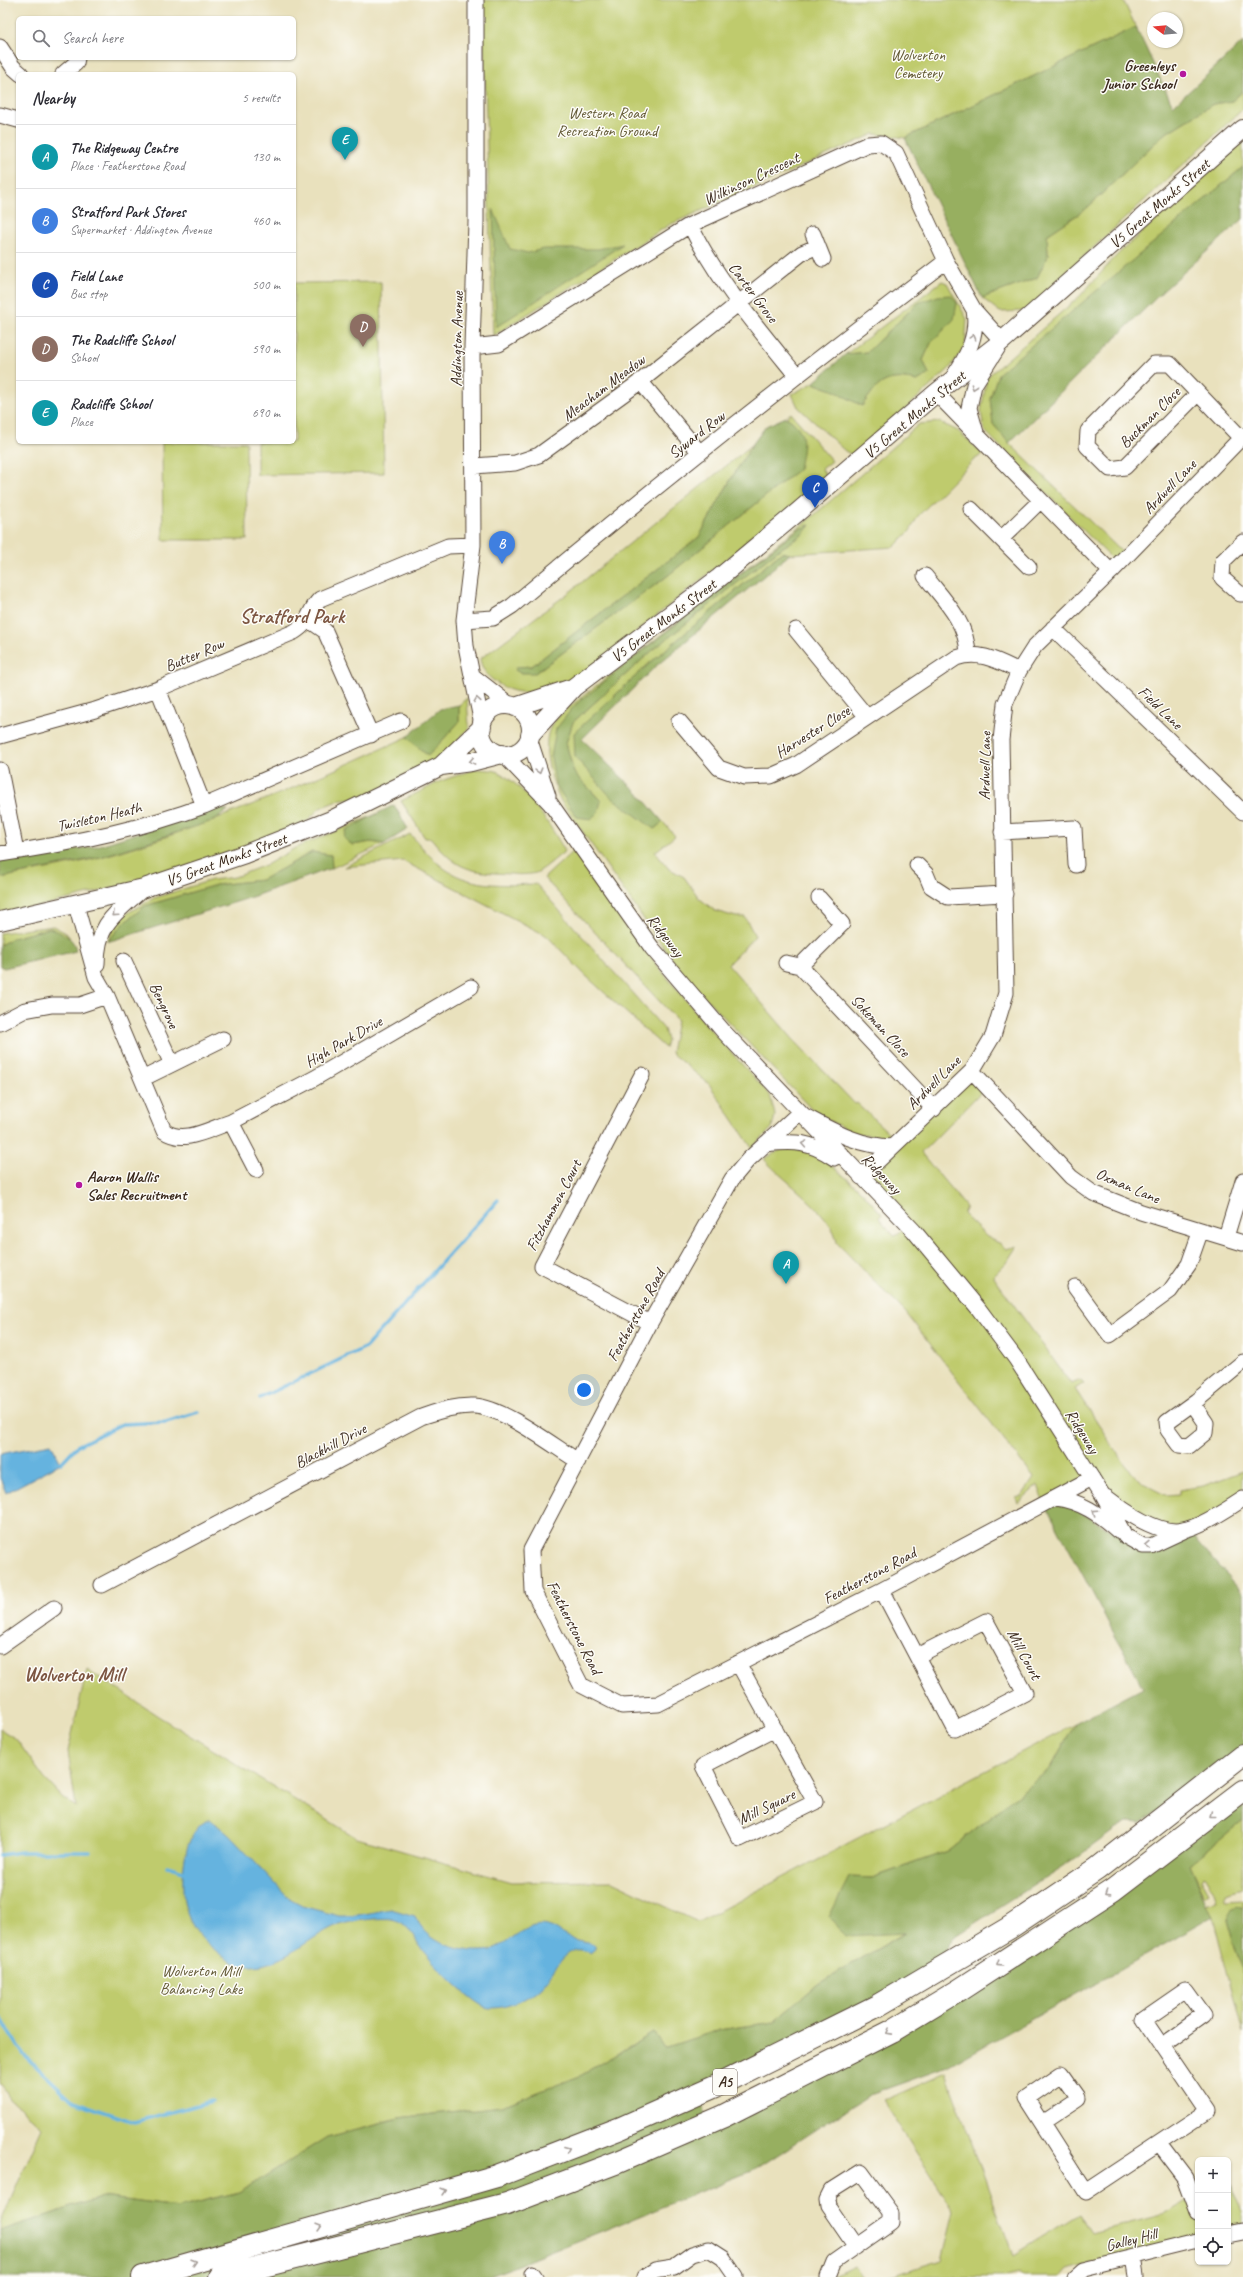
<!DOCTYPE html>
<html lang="en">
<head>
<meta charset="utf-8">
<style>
	:root { --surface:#fff; --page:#f7f7f7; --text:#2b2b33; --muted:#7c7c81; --line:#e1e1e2; --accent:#7c3aed }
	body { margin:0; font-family:Caveat,sans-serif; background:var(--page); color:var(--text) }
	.controls { position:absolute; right:12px; bottom:12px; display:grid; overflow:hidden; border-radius:6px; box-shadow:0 1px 3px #0004 }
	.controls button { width:36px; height:36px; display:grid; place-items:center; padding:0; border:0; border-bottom:1px solid var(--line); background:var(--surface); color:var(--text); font:20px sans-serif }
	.compass { position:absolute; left:1147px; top:12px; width:36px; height:36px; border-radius:50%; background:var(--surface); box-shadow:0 1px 3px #0004; rotate:286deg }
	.you { position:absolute; left:584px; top:1390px; width:14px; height:14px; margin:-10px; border:3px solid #fff; border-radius:50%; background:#1a73e8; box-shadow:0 0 0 6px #1a73e833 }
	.badge { display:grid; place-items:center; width:26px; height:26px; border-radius:50%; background:var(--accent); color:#fff; font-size:13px; font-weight:700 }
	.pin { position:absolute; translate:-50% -33px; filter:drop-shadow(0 1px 2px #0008) }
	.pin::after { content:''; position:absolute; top:21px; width:14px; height:12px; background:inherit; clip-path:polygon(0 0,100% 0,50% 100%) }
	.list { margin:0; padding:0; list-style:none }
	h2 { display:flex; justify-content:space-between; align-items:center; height:52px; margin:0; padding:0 16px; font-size:17px }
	h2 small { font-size:13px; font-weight:400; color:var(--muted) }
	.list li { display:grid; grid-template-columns:26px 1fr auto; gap:12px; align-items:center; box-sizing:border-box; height:64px; padding:0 16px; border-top:1px solid var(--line) }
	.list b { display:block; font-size:15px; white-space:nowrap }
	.list p { margin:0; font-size:13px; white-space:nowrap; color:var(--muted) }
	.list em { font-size:13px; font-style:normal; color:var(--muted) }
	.icon { flex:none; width:22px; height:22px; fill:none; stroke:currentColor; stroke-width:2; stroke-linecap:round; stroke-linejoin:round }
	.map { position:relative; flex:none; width:1243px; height:2277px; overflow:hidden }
	.search { position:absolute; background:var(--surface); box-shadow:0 1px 3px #0004; left:16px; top:16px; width:280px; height:44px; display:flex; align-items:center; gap:10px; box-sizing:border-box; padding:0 14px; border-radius:6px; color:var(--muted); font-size:15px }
	.panel { position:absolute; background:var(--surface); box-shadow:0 1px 3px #0004; left:16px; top:72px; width:280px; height:372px; border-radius:6px }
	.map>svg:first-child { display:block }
	.green { fill:#bfcb6d; stroke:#7d7a46; fill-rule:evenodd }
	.forest { fill:#97af60; stroke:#696c3f }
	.water { fill:#65b3df; stroke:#506e7e }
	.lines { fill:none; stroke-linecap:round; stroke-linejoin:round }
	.stream { stroke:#65b3df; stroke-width:3.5 }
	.minor-casing { stroke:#554536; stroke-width:17 }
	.tertiary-casing { stroke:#554536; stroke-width:20 }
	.trunk-casing { stroke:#554536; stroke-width:24 }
	.minor { stroke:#fff; stroke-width:15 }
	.tertiary { stroke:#fff; stroke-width:18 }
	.trunk { stroke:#fff; stroke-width:22 }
	.oneway { stroke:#a79f9a }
	.poi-dot { fill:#b5179e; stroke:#fdfcf7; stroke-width:1.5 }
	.labels { text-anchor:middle; stroke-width:3; stroke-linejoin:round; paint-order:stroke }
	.shield { fill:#fdfcf7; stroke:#75695f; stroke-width:1 }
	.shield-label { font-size:15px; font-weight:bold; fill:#3b2a1e }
	.park-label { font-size:16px; fill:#635a36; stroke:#fdfcf7 }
	.poi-label { font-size:16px; font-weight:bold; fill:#3b2a1e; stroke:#fdfcf7; text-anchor:end }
	.street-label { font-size:16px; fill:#3b2a1e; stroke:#fdfcf7 }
	.district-label { font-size:20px; font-weight:bold; fill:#7d5642; stroke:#fdfcf7 }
</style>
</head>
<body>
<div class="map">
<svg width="1243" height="2277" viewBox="0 0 1243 2277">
	<rect width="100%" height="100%" fill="#fdfcf7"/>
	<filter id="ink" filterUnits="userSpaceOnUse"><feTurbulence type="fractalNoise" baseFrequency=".025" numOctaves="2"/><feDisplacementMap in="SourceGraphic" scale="8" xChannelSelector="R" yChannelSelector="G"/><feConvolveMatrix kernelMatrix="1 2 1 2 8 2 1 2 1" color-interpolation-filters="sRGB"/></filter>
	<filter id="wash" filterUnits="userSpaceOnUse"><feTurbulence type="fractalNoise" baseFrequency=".012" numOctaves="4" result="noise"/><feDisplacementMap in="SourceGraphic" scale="16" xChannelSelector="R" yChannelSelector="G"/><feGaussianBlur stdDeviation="0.9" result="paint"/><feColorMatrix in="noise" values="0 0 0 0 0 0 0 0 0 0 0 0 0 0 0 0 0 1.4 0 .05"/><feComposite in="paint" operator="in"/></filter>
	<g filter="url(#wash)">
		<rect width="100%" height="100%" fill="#e9e1bd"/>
		<path class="green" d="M478,0H1123L1136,27L905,138L874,134L669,225L493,336L483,17Z
			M1243,91V109L1025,311L1000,312L982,298L1037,278L1048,255L1047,235L1086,209L1163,135L1213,104L1232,101Z
			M1243,141V167L998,375L990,398L993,424L1009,443L1122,552L1114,561L984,430L981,411L987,377L1080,296L1118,254Z
			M942,281L947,283L967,319L965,347L949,369L854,456L845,451L798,407L792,394L813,383L835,391L862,406C878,382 887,374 917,381L929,374L923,360L931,343L954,319L918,303L867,352L846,354Z
			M381,282L384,473L257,475V442H294V283Z
			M791,413L832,461L822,469L827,478L594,666C565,684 528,705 497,683C488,677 482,670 480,659L571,591L752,445L731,479L699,537L532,666L518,667L535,673L666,577L799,469L794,423L786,417Z
			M939,422L958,431L983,454L974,460L918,516L910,531L894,547L790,554L782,552L652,661L575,733L654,829L663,822L675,836L655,852L668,868L684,877L699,898L715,911L736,917H745L755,936L728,964L792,1038L855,1104L857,1103L894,1138L854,1133L816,1114L681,972L561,801C552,782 540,747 551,726C554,720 561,715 565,710L813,516L919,424ZM809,525L802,535L777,551L653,650L573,722L566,743L574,773L601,801L551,758L574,706L700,605L799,529Z
			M162,442H246L247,540H163Z
			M467,698L469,728L440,761L371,798L342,799L320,808L297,831L210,864L0,916V878C33,871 68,866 101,857C207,827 307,783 407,737L428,756L459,722V705Z
			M476,769C483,770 492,769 498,772C525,785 550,825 565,851C557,857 548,866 538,872C532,875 518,875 511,874C471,872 457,871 431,838H425L401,801L441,781Z
			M379,813L346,830L353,845L371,842L384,844L332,868L331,855L312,852L262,880L216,885L145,906L123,924L107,942L113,928L128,913L154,898L212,880L235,877L268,864L295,848Z
			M410,834C420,845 429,856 440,865C467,888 504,885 536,884L664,1029L667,1040L665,1048L585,975L547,936L403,861L344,867Z
			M573,851L660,969L708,1027L770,1095L775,1115L772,1128L752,1148L709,1084L671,1053L677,1020L544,878Z
			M53,926L66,933L70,938L50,928L13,938L0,945V933Z
			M972,1071L986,1087L921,1153L966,1207L963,1214L987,1237L1001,1244L1006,1249L1017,1246L1006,1263L993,1276L1071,1384L1081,1380L1084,1383L1075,1389L1121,1459L1140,1482L1165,1495L1179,1494V1490L1203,1486L1243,1471V1499L1191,1527H1158L1092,1478L1044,1502L1037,1486L1018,1503L1016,1498L1022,1496L1034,1478L906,1313L837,1243C835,1215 783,1181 764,1159L784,1148L816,1152L859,1189L882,1214L879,1218L894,1236L907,1227L861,1177Z
			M87,1669L158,1716L357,1838L511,1882L612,1881L698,1922L1075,1724L1051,1768L948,1851L872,1878L849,1877L906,1932L818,1984L774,2022L719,2030L664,2048L654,2033L580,2076L502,2106L399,2118L327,2137L240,2192L177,2207L102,2197L0,2231V2224L42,2128L10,2099L0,2083V1729L16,1739L44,1778L62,1797L76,1807L68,1751Z
			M1243,1820V1889L1225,1894V1901L1243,1900V1909L1238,1907L1227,1919L1243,1975V2033L1213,1917L1206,1904L1217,1901L1214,1892L1204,1876L1201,1879L1209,1893L1205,1896L1190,1864Z
			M946,2073L1013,2255L1079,2214L1091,2233L1165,2214L1198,2195V2237L1067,2269L1060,2277H1022L1019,2273L1003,2277H888L942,2260L954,2211L883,2101Z
			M1228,2179L1243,2210V2225L1228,2229Z
			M855,2266L863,2277H832Z"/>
		<path class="forest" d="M1136,27L1173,106L1243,42V91L1232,101L1213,104L1163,135L1086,209L1047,235L1048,255L1037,278L982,298L905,138Z
			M1243,167V219L1164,290L1009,443L993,424L990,398L998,374Z
			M493,209L510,249L528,253L543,249H598L623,244L496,327Z
			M951,295L957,303L954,319L931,343L923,360L929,374L917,381C887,374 878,382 862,406L835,391L813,383L846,354L867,352L918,303L938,296Z
			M786,417C809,432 803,445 799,469L666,577L535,673H520L515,670L517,667L532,666L699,537L731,479L752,445L766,426Z
			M810,525L802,535L777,551L653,650L573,722L566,743L574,773L601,801L598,812L591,819L577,817L556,786L551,758L556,729L574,706L700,605L799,529Z
			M782,552L790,554L655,667L582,739L638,793L663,822L654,829L611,797L575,757L574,733L652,661Z
			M459,705V722L428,756L407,737L440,709Z
			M394,805L408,829L384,844L371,842L352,845L344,838L346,830Z
			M217,808L228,810L213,821L100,857L0,878V861L97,846Z
			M312,852L331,855L332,868L246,899L107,942L123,924L145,906L216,885L262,880Z
			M50,928C62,934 74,936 76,951L4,968L0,966V945L13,938Z
			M1055,1498L1137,1544L1191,1527L1197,1540L1243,1594V1755L1140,1823L1129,1822L1116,1829L1073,1860L955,1936L946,1950L945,1966L695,2096L719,2133L712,2122L892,2031L1243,1791V1820L1190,1864L1213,1917L947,2067L869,2095L756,2169L488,2277H0V2231L102,2197L177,2207L240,2192L327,2137L399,2118L502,2106L580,2076L654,2033L664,2048L719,2030L774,2022L818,1984L905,1933L846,1936L829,1917L849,1877L872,1878L948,1851L1051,1768L1075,1724L1143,1688L1044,1502Z
			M1238,1907L1243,1909V1975L1227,1919L1232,1909Z"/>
		<path class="water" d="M51,1444L61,1463L6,1493L0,1478V1454Z
			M210,1819L229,1835L291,1900L302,1906L339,1916H352L391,1909L415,1916C426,1940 449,1949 474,1951C481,1951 490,1951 495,1949C510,1942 518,1930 534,1926C553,1922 558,1934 574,1939C581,1941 587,1941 594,1944L596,1949L591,1953C585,1951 579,1948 573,1951C562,1956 554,1970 547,1980C535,1996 510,2009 489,2008C476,2008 433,1963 424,1951C413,1939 410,1922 391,1919C377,1917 343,1922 331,1928C303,1942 275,1972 240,1965C228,1962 219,1953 210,1946C193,1932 184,1913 183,1891C182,1867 185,1829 210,1819Z"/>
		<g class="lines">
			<path class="stream" d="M260,1398L366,1347L498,1200
				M61,1463L77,1446L122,1424L166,1422L198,1412
				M0,1855L21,1852H90
				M167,1866L187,1872
				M0,2018L24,2055L73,2101L134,2122L212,2101"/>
		</g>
	</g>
	<g filter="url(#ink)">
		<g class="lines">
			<g class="minor-casing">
				<path id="minor" d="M476,0V222L472,347L473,545L464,620L466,646L482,724
					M0,47L13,67L21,74
					M63,74L76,63L77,58
					M0,115L18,120
					M690,225C717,280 757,327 796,375
					M813,234L823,259
					M472,347L499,344L690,225L868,144L881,143L896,153L946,261L974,310L1002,341L974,385L969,408L977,436
					M955,374C968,355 978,334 974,310
					M640,381L700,453
					M936,393L1111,572
					M1197,394L1125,467L1110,469L1087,446L1088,431L1154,364H1170L1241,438
					M474,466L515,463L539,455L637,384L802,253L818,246
					M971,509L1001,539L1040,501
					M1001,539L1029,567
					M1243,542L1223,561L1222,578L1240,594H1243
					M925,576C944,600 967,622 968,654
					M309,620L325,631L371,735
					M464,620L493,618L512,606C654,487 799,373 946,261
					M1053,628L1243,812
					M796,630L867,717
					M474,677L511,706
					M158,689L204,806
					M679,721L719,768L744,777L771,776L796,765L956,658C979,650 998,661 1019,671
					M0,736L95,710L158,689L294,632C312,621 307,612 320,599L448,546L473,545
					M529,738L548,796
					M504,755L550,803L652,948L724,1032L914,1231L978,1308L1016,1359L1102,1494L1125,1536L1143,1546H1151L1183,1531
					M0,770L16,851
					M1002,832L1074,828L1076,865
					M0,854C69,844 139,830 204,806L401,721
					M917,865L926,874L931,886L948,897L1005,894
					M819,898L842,924L800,966L934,1109
					M76,905L96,977L107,996L164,1131C184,1145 209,1129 231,1122L256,1170
					M124,961L172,1064
					M786,963L800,966
					M97,964C97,923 115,914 144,888
					M0,1023L25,1010L52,1005H80L107,996
					M972,1071L1071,1177L1093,1193L1141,1212L1243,1243
					M642,1075L542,1266L650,1323
					M142,1079L223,1039
					M231,1122L315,1078L471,987
					M765,1144C795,1141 810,1141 834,1158
					M892,1147C856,1146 830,1129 799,1113L748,1160L732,1179L650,1323L531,1550L533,1591L581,1685L622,1706L658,1704L882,1590L1092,1478
					M861,1177L972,1071L993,1036L1006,993L1001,740L1005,704L1019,671L1035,646L1111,572L1243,436
					M1226,1237L1243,1181
					M1075,1287L1110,1335L1170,1291L1189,1264L1201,1230
					M1193,1404L1206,1423L1205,1433L1189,1446L1179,1445L1168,1430L1167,1422L1196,1401L1243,1362
					M1106,1497C1124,1511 1160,1536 1183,1530C1200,1527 1228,1509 1243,1499
					M1055,1498C1081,1501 1099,1514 1118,1531
					M102,1585L421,1417C439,1411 456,1405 475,1406C504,1408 552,1445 578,1461
					M882,1590L955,1729L1025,1693L986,1621L917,1656
					M0,1646L54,1608
					M738,1663L815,1802L740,1839L703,1766L775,1729
					M1042,2122L1078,2098L1061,2074L1026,2098L1086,2192L1207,2112L1144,2019L1186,1990L1204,2015L1162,2045
					M1160,2145L1185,2178L1198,2213
					M1228,2235L1243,2232
					M1131,2258L1134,2277
					M532,2273L535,2277
					M644,2277L655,2270L674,2267L692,2254L709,2249L723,2258L736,2277
					M828,2277L834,2262L891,2222V2213L861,2172L831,2191L827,2199L828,2206L856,2247
					M1075,2277L1084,2269L1198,2241"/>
			</g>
			<g class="tertiary-casing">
				<path id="tertiary" d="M481 730a25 25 0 1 1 50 0a25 25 0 1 1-50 0Z
					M515,707L569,689
					M530,735L574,687L719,578L799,511L936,393L1002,341L1243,129
					M441,766L471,762L502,754
					M0,921L144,888L245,854L331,820L441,766L482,727"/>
			</g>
			<g class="trunk-casing">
				<path id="trunk" d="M143,2277L497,2176L621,2128L718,2085L877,2006L1009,1928L1097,1869L1243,1755
					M220,2277L507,2204L618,2162L724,2116L892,2031L958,1991L1113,1890L1243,1791"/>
			</g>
			<use href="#minor" class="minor"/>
			<use href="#tertiary" class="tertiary"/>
			<use href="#trunk" class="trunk"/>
		</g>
		<defs><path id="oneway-chevron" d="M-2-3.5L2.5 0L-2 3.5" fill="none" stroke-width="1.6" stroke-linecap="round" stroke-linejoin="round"/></defs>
		<g class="oneway">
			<use href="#oneway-chevron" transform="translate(973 337) rotate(-75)"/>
			<use href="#oneway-chevron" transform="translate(974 387) rotate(109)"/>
			<use href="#oneway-chevron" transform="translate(477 700) rotate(-99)"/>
			<use href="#oneway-chevron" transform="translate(472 761) rotate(169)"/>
			<use href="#oneway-chevron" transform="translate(539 771) rotate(74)"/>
			<use href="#oneway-chevron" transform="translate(115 914) rotate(138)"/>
			<use href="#oneway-chevron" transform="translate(804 1144) rotate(-170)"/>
			<use href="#oneway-chevron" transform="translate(1095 1512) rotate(-146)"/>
			<use href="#oneway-chevron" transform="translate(1147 1545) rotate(179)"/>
			<use href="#oneway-chevron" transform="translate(1212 1815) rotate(142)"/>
			<use href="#oneway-chevron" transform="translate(1108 1893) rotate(147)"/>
			<use href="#oneway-chevron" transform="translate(999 1964) rotate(147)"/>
			<use href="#oneway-chevron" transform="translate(889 2032) rotate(152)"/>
			<use href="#oneway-chevron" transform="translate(567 2149) rotate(-21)"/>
			<use href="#oneway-chevron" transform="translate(444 2191) rotate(-16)"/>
			<use href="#oneway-chevron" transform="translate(319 2227) rotate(-16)"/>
			<use href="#oneway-chevron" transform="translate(194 2262) rotate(-16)"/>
		</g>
	</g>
	<g class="poi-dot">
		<circle cx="1183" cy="74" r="4"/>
		<circle cx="79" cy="1185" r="4"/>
	</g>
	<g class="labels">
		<rect class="shield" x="713" y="2069" width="24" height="26" rx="3"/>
		<g class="shield-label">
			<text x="725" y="2087">A5</text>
		</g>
		<g class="park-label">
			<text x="918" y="60">Wolverton<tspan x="918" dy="18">Cemetery</tspan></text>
			<text x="607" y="118">Western Road<tspan x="607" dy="18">Recreation Ground</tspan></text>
			<text x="201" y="1976">Wolverton Mill<tspan x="201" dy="18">Balancing Lake</tspan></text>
		</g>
		<g class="poi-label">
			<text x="1175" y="71">Greenleys<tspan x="1175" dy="18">Junior School</tspan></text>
			<text x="87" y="1182" text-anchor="start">Aaron Wallis<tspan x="87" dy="18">Sales Recruitment</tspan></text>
		</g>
		<g class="street-label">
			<text transform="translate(751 178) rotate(-25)" y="6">Wilkinson Crescent</text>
			<text transform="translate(1159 203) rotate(-41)" y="6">V5 Great Monks Street</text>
			<text transform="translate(754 292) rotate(53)" y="6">Carter Grove</text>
			<text transform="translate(456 339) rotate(-89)" y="6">Addington Avenue</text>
			<text transform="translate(603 387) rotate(-37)" y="6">Meacham Meadow</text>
			<text transform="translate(914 414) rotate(-40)" y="6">V5 Great Monks Street</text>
			<text transform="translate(1149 417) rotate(-45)" y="6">Buckman Close</text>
			<text transform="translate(696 434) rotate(-38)" y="6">Syward Row</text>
			<text transform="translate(1169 486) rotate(-46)" y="6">Ardwell Lane</text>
			<text transform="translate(663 620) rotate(-37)" y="6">V5 Great Monks Street</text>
			<text transform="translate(194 654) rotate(-23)" y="6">Butter Row</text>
			<text transform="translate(1161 707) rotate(44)" y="6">Field Lane</text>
			<text transform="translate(812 731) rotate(-32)" y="6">Harvester Close</text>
			<text transform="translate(984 766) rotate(-89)" y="6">Ardwell Lane</text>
			<text transform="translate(99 816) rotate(-13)" y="6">Twisleton Heath</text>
			<text transform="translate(226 859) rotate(-20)" y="6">V5 Great Monks Street</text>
			<text transform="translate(666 935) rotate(52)" y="6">Ridgeway</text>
			<text transform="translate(165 1005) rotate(65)" y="6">Bengrove</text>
			<text transform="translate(881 1025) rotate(47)" y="6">Sokeman Close</text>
			<text transform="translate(343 1041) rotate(-30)" y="6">High Park Drive</text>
			<text transform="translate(933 1082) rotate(-45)" y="6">Ardwell Lane</text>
			<text transform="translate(882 1173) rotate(46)" y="6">Ridgeway</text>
			<text transform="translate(1128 1185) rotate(23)" y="6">Oxman Lane</text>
			<text transform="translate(553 1205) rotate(-62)" y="6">Fitzhammon Court</text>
			<text transform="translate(635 1315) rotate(-61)" y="6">Featherstone Road</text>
			<text transform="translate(1083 1431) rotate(58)" y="6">Ridgeway</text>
			<text transform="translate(330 1445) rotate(-28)" y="6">Blackhill Drive</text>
			<text transform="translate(869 1575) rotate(-28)" y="6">Featherstone Road</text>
			<text transform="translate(575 1627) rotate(63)" y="6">Featherstone Road</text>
			<text transform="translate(1025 1654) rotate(62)" y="6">Mill Court</text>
			<text transform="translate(766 1806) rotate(-26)" y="6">Mill Square</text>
			<text transform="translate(1131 2239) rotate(-14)" y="6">Galley Hill</text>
		</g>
		<g class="district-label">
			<text x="292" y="623">Stratford Park</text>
			<text x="74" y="1681">Wolverton Mill</text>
		</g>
	</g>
</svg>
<div class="controls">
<button>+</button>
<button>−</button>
<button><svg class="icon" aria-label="locate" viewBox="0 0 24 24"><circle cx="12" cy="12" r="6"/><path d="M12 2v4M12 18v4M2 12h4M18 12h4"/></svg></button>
</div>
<svg class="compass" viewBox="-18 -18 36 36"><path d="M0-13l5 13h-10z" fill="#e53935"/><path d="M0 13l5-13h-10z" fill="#7c7c81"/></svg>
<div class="you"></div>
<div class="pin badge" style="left:786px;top:1284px;background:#0f9aa8">A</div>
<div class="pin badge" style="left:502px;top:564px;background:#3f7fe0">B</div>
<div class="pin badge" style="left:815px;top:508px;background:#1a4fb4">C</div>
<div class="pin badge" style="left:363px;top:347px;background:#8d6e63">D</div>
<div class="pin badge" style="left:345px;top:160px;background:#0f9aa8">E</div>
<div class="search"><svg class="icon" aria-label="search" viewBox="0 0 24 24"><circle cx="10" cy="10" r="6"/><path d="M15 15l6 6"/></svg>Search here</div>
<section class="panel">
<h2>Nearby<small>5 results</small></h2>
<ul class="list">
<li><span class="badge" style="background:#0f9aa8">A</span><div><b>The Ridgeway Centre</b><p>Place · Featherstone Road</p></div><em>130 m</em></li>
<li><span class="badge" style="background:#3f7fe0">B</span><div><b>Stratford Park Stores</b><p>Supermarket · Addington Avenue</p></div><em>460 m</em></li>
<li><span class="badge" style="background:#1a4fb4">C</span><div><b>Field Lane</b><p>Bus stop</p></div><em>500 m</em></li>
<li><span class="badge" style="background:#8d6e63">D</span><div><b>The Radcliffe School</b><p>School</p></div><em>590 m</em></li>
<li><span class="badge" style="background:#0f9aa8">E</span><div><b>Radcliffe School</b><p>Place</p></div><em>690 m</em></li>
</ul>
</section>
</div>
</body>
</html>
